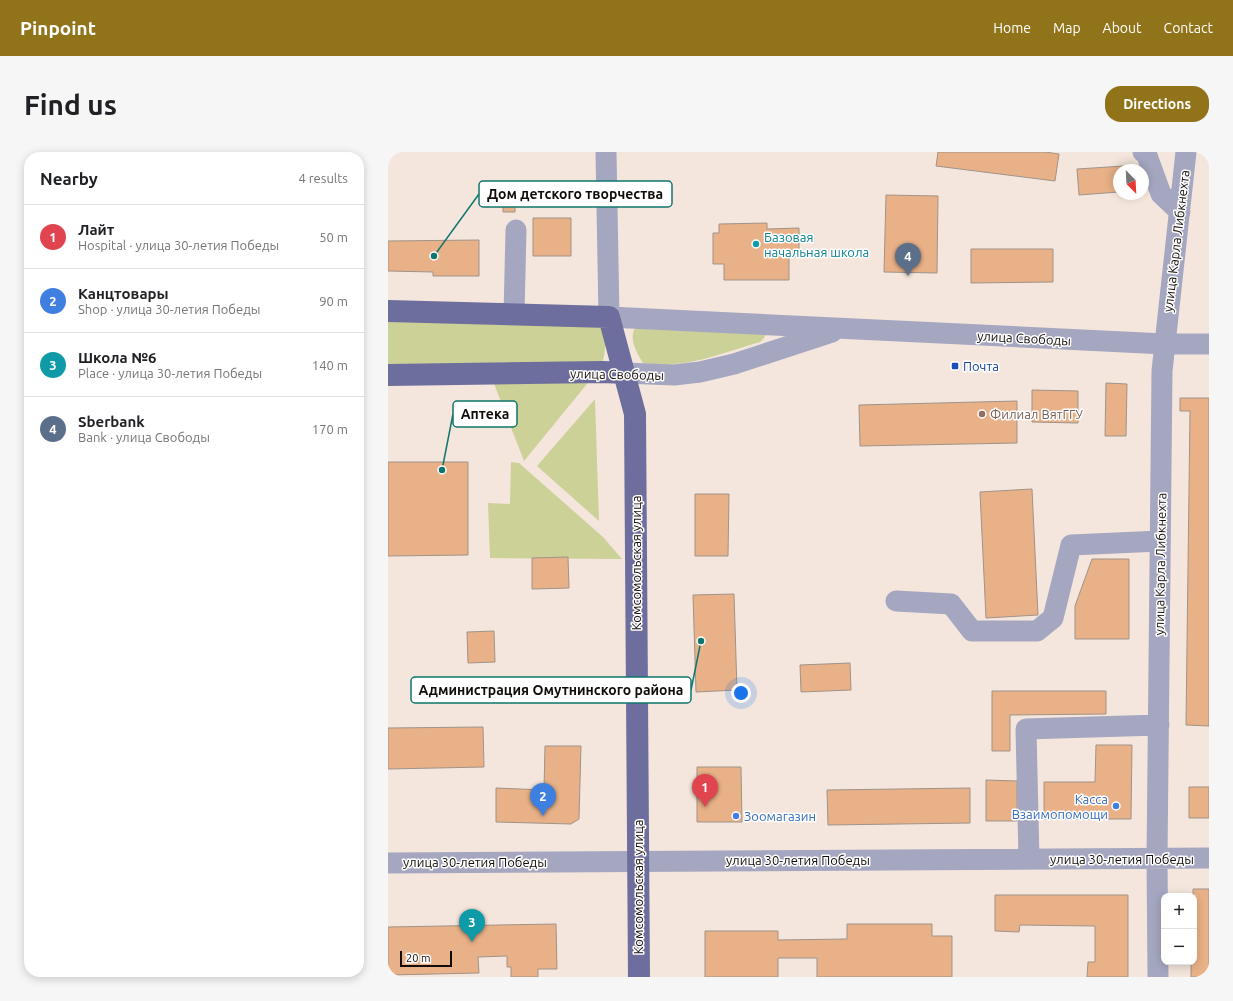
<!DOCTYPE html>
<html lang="en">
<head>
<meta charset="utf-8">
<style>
	:root { --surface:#fff; --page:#f6f6f6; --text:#202124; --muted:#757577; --line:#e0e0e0; --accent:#917319 }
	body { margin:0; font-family:Ubuntu,sans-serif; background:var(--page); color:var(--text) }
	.controls { position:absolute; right:12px; bottom:12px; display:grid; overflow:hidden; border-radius:8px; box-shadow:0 2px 10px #0003 }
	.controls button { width:36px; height:36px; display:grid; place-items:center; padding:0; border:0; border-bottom:1px solid var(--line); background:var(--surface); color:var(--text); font:20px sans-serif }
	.compass { position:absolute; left:725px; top:12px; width:36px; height:36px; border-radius:50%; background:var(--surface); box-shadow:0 2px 10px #0003; rotate:156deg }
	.scale { position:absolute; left:12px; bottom:10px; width:52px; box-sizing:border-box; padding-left:4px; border:2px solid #110c09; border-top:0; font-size:11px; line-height:14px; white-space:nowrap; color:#110c09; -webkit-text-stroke:3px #fff; paint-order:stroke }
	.you { position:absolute; left:353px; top:541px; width:14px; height:14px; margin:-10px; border:3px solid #fff; border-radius:50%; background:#1a73e8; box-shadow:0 0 0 6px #1a73e833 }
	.badge { display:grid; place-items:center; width:26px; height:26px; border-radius:50%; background:var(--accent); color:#fff; font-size:13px; font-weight:700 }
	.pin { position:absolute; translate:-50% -33px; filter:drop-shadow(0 1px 2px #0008) }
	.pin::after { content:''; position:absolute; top:21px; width:14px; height:12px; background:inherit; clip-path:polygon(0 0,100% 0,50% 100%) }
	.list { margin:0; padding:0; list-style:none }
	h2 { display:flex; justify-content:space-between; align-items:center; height:52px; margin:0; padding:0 16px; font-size:17px }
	h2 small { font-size:13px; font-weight:400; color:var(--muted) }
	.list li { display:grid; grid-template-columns:26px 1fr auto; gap:12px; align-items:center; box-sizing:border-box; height:64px; padding:0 16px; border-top:1px solid var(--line) }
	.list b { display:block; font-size:15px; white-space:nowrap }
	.list p { margin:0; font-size:13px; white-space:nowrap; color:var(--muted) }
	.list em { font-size:13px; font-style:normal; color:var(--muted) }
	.map { position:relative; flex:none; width:821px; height:825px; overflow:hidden; border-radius:16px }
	header { display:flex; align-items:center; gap:24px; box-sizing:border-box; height:56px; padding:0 20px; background:var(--accent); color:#fff }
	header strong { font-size:19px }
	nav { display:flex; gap:22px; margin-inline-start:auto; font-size:14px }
	.intro { display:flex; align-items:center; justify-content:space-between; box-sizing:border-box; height:96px; padding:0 24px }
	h1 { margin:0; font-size:28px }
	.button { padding:10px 18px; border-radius:16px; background:var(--accent); color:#fff; font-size:14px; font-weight:700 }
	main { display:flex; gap:24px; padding:0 24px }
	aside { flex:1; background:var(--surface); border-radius:16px; box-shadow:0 2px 10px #0003 }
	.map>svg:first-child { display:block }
	.green { fill:#ccd197 }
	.building { fill:#e8b187; stroke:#a09389 }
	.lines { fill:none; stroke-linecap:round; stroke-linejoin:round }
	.minor { stroke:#a5a7c1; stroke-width:21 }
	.major { stroke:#6d6e9d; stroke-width:22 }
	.culture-dot { fill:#0f9aa8; stroke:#fff; stroke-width:1.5 }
	.transit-dot { fill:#1a4fb4; stroke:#fff; stroke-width:1.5 }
	.education-dot { fill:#8d6e63; stroke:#fff; stroke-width:1.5 }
	.shop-dot { fill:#3f7fe0; stroke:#fff; stroke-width:1.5 }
	.labels { text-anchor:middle; stroke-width:3; stroke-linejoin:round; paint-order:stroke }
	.culture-label { font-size:13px; fill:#0d838f; stroke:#fff; text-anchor:start }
	.street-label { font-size:13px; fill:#110c09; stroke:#fff }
	.transit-label { font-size:13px; fill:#164399; stroke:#fff; text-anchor:start }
	.education-label { font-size:13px; fill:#785e54; stroke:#fff; text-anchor:start }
	.shop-label { font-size:13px; fill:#366cbe; stroke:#fff; text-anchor:end }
	.leader { fill:none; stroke:#0f766e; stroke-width:1.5 }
	.callout-dot { fill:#0f766e; stroke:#fff; stroke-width:1.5 }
	.callout { fill:#fff; stroke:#0f766e; stroke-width:1.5 }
	.callout-label { font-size:14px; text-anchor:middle; font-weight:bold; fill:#110c09 }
</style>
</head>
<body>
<header>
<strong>Pinpoint</strong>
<nav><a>Home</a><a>Map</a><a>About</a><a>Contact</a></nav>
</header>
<div class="intro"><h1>Find us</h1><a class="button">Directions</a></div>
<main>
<aside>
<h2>Nearby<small>4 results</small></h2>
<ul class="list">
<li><span class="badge" style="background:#e0444e">1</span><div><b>Лайт</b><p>Hospital · улица 30-летия Победы</p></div><em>50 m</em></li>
<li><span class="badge" style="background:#3f7fe0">2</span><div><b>Канцтовары</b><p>Shop · улица 30-летия Победы</p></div><em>90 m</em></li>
<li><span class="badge" style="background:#0f9aa8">3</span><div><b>Школа №6</b><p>Place · улица 30-летия Победы</p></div><em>140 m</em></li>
<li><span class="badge" style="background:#5c6f8a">4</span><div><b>Sberbank</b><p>Bank · улица Свободы</p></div><em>170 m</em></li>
</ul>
</aside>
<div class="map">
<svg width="821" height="825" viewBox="0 0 821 825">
	<rect width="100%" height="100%" fill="#f4e6dc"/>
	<path class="green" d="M0,167L213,169C218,182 219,201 213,213L0,215Z
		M248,174L374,180L377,183L376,186L372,190C334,201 295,218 255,211C248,199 240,186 248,174Z
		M203,227L136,309L105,229Z
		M207,247L211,369L149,314Z
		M123,310L131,311L215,385L234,407L102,406L100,351L122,352Z"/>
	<path class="building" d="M550,0H657L671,2L667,29L548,14Z
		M736,14L737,18H731V40L691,43L689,17Z
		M115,42H127V60H115Z
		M498,43L550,44L549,121L496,120Z
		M145,66H183V104H145Z
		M379,71V77L411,76V104H401V128H336V112H325V81H331V72Z
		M91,88V124H45V120L0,119V89Z
		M583,97H665V130L583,131Z
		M718,231L739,232L738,284H717Z
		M644,238L690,239V271L644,270Z
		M792,246H821V574L798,573L802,259H792Z
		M629,249V291L472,294L471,253Z
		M0,310H80V403L0,404Z
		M644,337L650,463L598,466L592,340Z
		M307,342H341L340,404H307Z
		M180,405L181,436L144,437V406Z
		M704,407H741V487H687V454Z
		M346,442L349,538L308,540L305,443Z
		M106,479L107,510L80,511L79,480Z
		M462,511L463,538L413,540L412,513Z
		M604,539H718V562L622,563V599H604Z
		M95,575L96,615L0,617V576Z
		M708,593H744L743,667H656V630H707Z
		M157,594H193L191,667L183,672L108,670V636L156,638Z
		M309,615H353L354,670H309Z
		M598,628L629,629V669H598Z
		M801,635H821V666H801Z
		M582,636V671L440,673L439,638Z
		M805,737H821V825H803V810H806V744H805Z
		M607,743H740V825H699L700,810H707V774L632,773L631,780L607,779Z
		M168,772L169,817H150V825H123V815H119V804L90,805L91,821L0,823V775Z
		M459,772H544V784H564V825H429V806H390V825H317V779H390V788L459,787Z"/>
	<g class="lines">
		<path class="minor" d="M218,0L221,165L777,192H821
			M755,0L758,1L773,42L792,60
			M126,162L128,78
			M236,221L286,223L312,220L346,212L444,180
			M508,449L563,452L584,479H649L665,466L683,393L772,389
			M641,707L638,577L771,573
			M0,711L821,706
			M770,825L769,707L774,219L798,0"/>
		<path class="major" d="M0,159L221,165L247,262L251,825
			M0,223L215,220L236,221"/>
	</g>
	<circle class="culture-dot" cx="368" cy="92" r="4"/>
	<rect class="transit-dot" x="563" y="210" width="8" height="8" rx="2"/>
	<circle class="education-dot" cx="594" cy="262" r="4"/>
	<g class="shop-dot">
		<circle cx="728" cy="654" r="4"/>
		<circle cx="348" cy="664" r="4"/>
	</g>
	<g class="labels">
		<g class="culture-label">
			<text x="376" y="90">Базовая<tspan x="376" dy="15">начальная школа</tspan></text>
		</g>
		<g class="street-label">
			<text transform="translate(788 89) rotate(-83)" y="5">улица Карла Либкнехта</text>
			<text transform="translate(636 186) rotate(3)" y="5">улица Свободы</text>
			<text transform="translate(229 222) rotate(1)" y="5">улица Свободы</text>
			<text transform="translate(248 411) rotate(-90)" y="5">Комсомольская улица</text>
			<text transform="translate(772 412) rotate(-89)" y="5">улица Карла Либкнехта</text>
			<text x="734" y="712">улица 30-летия Победы</text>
			<text x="410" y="713">улица 30-летия Победы</text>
			<text x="87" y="715">улица 30-летия Победы</text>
			<text transform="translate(250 735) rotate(-90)" y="5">Комсомольская улица</text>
		</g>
		<g class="transit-label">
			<text x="575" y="219">Почта</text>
		</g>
		<g class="education-label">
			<text x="602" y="267">Филиал ВятГГУ</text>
		</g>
		<g class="shop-label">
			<text x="720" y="652">Касса<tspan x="720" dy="15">Взаимопомощи</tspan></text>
			<text x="356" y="669" text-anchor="start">Зоомагазин</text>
		</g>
	</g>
	<path class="leader" d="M46 104L91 42M54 318L65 262M313 489L303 538"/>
	<g class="callout-dot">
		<circle cx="46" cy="104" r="4"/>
		<circle cx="54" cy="318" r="4"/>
		<circle cx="313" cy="489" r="4"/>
	</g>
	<g class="callout">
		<rect x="91" y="29" width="193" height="26" rx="4"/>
		<rect x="65" y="249" width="64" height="26" rx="4"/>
		<rect x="23" y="525" width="280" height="26" rx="4"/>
	</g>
	<g class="callout-label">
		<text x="187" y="47">Дом детского творчества</text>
		<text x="97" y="267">Аптека</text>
		<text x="163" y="543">Администрация Омутнинского района</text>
	</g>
</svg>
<div class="controls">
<button>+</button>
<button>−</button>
</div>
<svg class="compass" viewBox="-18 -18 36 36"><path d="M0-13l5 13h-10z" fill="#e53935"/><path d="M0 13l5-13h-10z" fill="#757577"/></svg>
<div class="scale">20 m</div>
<div class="you"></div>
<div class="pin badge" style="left:317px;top:655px;background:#e0444e">1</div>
<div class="pin badge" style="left:155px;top:664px;background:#3f7fe0">2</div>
<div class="pin badge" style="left:84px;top:790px;background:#0f9aa8">3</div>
<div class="pin badge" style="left:520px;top:124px;background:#5c6f8a">4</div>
</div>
</main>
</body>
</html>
